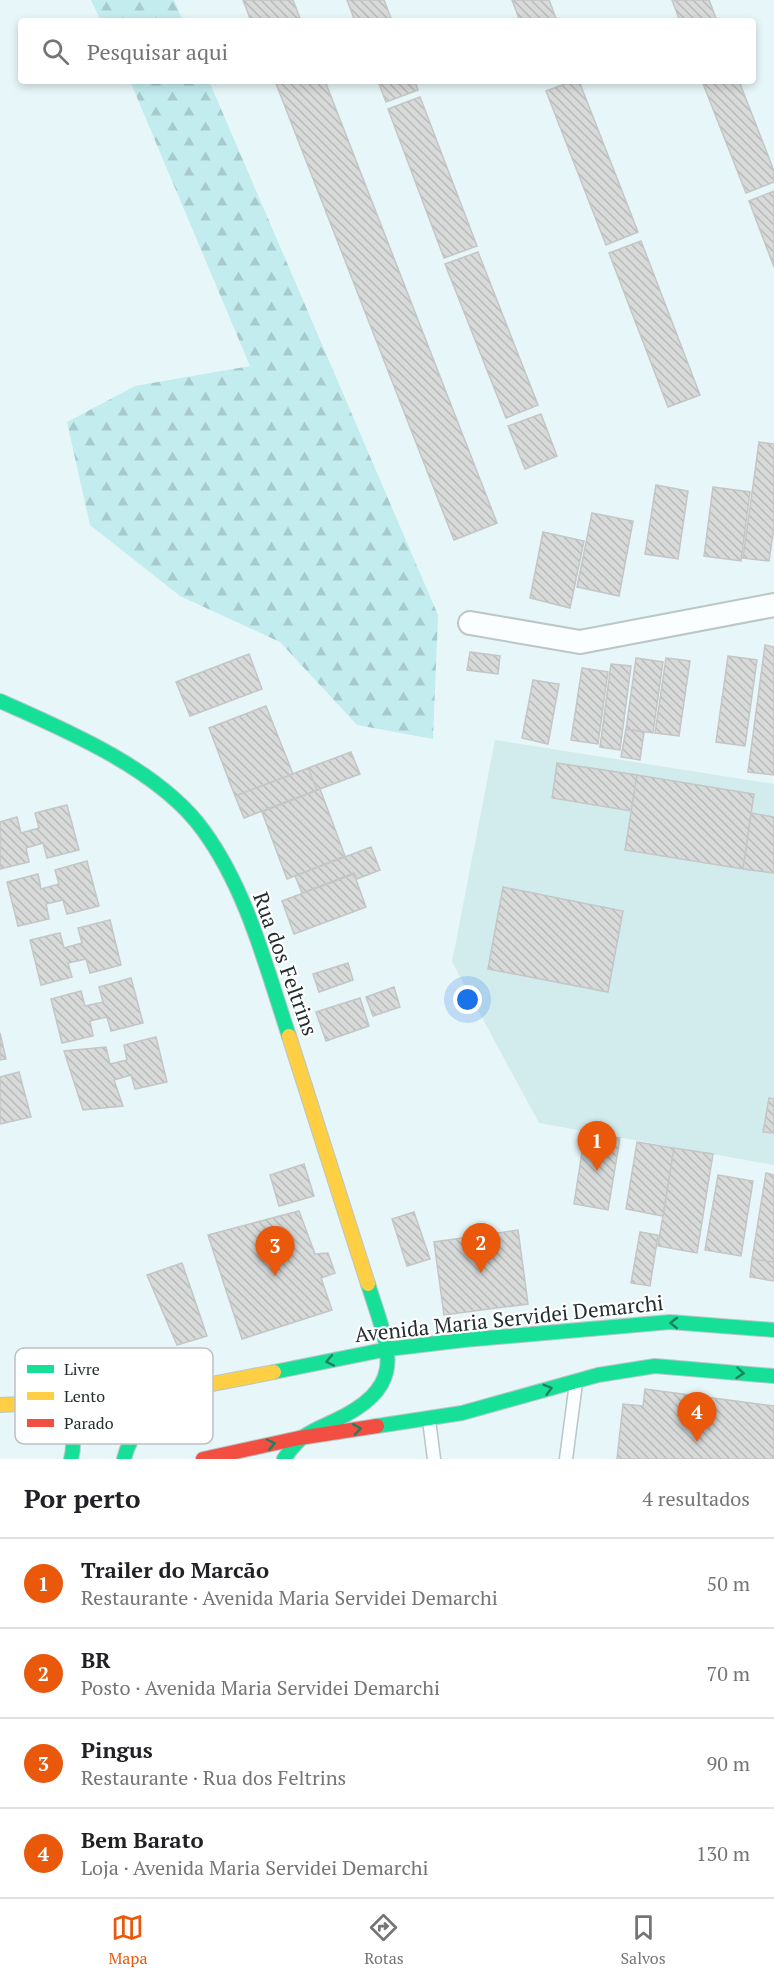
<!DOCTYPE html>
<html lang="pt">
<head>
<meta charset="utf-8">
<style>
	:root { --surface:#fff; --page:#f6f6f6; --text:#202124; --muted:#757577; --line:#e0e0e0; --accent:#ea580c }
	body { margin:0; font-family:"PT Serif",serif; background:var(--page); color:var(--text) }
	.you { position:absolute; left:468px; top:1000px; width:21px; height:21px; margin:-15px; border:4px solid #fff; border-radius:50%; background:#1a73e8; box-shadow:0 0 0 9px #1a73e833 }
	.badge { display:grid; place-items:center; width:39px; height:39px; border-radius:50%; background:var(--accent); color:#fff; font-size:20px; font-weight:700 }
	.pin { position:absolute; translate:-50% -50px; filter:drop-shadow(0 2px 3px #0008) }
	.pin::after { content:''; position:absolute; top:32px; width:21px; height:18px; background:inherit; clip-path:polygon(0 0,100% 0,50% 100%) }
	.list { margin:0; padding:0; list-style:none }
	h2 { display:flex; justify-content:space-between; align-items:center; height:78px; margin:0; padding:0 24px; font-size:26px }
	h2 small { font-size:20px; font-weight:400; color:var(--muted) }
	.list li { display:grid; grid-template-columns:39px 1fr auto; gap:18px; align-items:center; box-sizing:border-box; height:90px; padding:0 24px; border-top:2px solid var(--line) }
	.list b { display:block; font-size:22px; white-space:nowrap }
	.list p { margin:0; font-size:20px; white-space:nowrap; color:var(--muted) }
	.list em { font-size:20px; font-style:normal; color:var(--muted) }
	.icon { flex:none; width:33px; height:33px; fill:none; stroke:currentColor; stroke-width:2; stroke-linecap:round; stroke-linejoin:round }
	.map { position:relative; flex:none; width:774px; height:1459px; overflow:hidden }
	.search { position:absolute; background:var(--surface); box-shadow:0 3px 9px #0003; left:18px; right:18px; top:18px; height:66px; display:flex; align-items:center; gap:15px; box-sizing:border-box; padding:0 21px; border-radius:6px; color:var(--muted); font-size:22px }
	.sheet { height:438px; background:var(--surface) }
	nav { display:flex; justify-content:space-around; align-items:center; box-sizing:border-box; height:84px; border-top:2px solid var(--line); background:var(--surface); font-size:16px; color:var(--muted) }
	nav a { display:grid; justify-items:center; gap:3px }
	nav .on { color:var(--accent) }
	.map>svg:first-child { display:block }
	.built { fill:#d2ecee }
	.forest { fill:url(#forest-firs) }
	.building { fill:url(#building-back-hatch); stroke:#c4c6c6; stroke-width:1.5 }
	.lines { fill:none; stroke-linecap:round; stroke-linejoin:round }
	.lane-casing { stroke:#bac6c7; stroke-width:15 }
	.street-casing { stroke:#bac6c7; stroke-width:26 }
	.fast-casing { stroke:#bac6c7; stroke-width:16 }
	.slow-casing { stroke:#bac6c7; stroke-width:16 }
	.jam-casing { stroke:#bac6c7; stroke-width:16 }
	.lane { stroke:#fbfefe; stroke-width:12 }
	.street { stroke:#fbfefe; stroke-width:22 }
	.fast { stroke:#16e098; stroke-width:14 }
	.slow { stroke:#ffcf43; stroke-width:14 }
	.jam { stroke:#f24e42; stroke-width:14 }
	.oneway { stroke:#1e7f5f }
	.labels { text-anchor:middle; stroke-width:4.5; stroke-linejoin:round; paint-order:stroke }
	.street-label { font-size:21px; fill:#252f30; stroke:#fff }
	.key { fill:#fff; stroke:#bec1c1; stroke-width:1.5 }
	.key-label { font-size:16px; fill:#252f30 }
</style>
</head>
<body>
<div class="map">
<svg width="774" height="1459" viewBox="0 0 774 1459">
	<defs>
		<pattern id="forest-firs" width="22" height="20" patternUnits="userSpaceOnUse" patternTransform="scale(1.5)"><rect width="22" height="20" fill="#c3ecef"/><path d="M5 1l3.5 6h-7zM16 11l3.5 6h-7z" fill="#a7cbcd"/></pattern>
		<pattern id="building-back-hatch" width="6" height="6" patternUnits="userSpaceOnUse" patternTransform="scale(1.5)"><rect width="6" height="6" fill="#d8dada"/><path d="M-1 5l2 2M0 0l6 6M5-1l2 2" fill="none" stroke="#b9bbbb"/></pattern>
	</defs>
	<rect width="100%" height="100%" fill="#e7f6f8"/>
	<path class="built" d="M495,740L774,784V1165L539,1123L452,962Z"/>
	<path class="forest" d="M91,0H174L183,21H101Z
		M130,81H209L438,615L433,739L357,725L280,642L180,596L90,525L67,422L135,386L250,366Z"/>
	<path class="building" d="M243,0H293L301,21H251Z
		M347,0H384L392,21H355Z
		M512,0H549L557,21H520Z
		M672,0H709L717,21H680Z
		M275,81H325L497,523L454,540Z
		M378,81H415L418,90L386,102Z
		M573,81H579L638,232L606,245L546,91Z
		M702,81H739L774,171V182L746,193Z
		M420,97L477,246L444,258L388,109Z
		M774,191V267L749,201Z
		M641,241L700,395L668,407L609,253Z
		M478,252L538,405L506,418L445,264Z
		M541,414L557,456L525,469L508,426Z
		M759,442L774,444V527L769,561L743,558Z
		M656,485L688,491L678,559L645,554Z
		M713,487L750,492L741,561L704,556Z
		M592,513L633,521L619,596L577,587Z
		M543,532L584,541L570,608L530,598Z
		M765,645L774,647V775L748,772Z
		M470,652L500,656L498,674L467,670Z
		M249,654L262,689L190,716L176,682Z
		M728,656L757,660L745,746L716,742Z
		M636,658L663,662L653,733L626,729Z
		M666,658L690,661L679,736L655,733Z
		M611,664L631,666L620,750L600,747Z
		M582,668L608,672L598,744L571,740Z
		M533,680L559,684L548,744L522,738Z
		M266,706L293,774L235,796L209,728Z
		M626,729L644,732L640,760L621,757Z
		M351,752L360,774L317,790L308,768Z
		M557,763L637,775L631,811L552,798Z
		M308,768L317,790L244,818L235,796Z
		M637,775L754,794L743,869L625,850Z
		M320,789L345,856L287,879L262,812Z
		M67,805L79,850L47,858L43,843L26,848L29,862L0,869V822L17,817L21,833L39,828L35,813Z
		M751,813L774,817V873L743,869Z
		M371,847L380,870L357,879L354,873L302,893L295,876Z
		M87,861L99,906L67,914L63,900L46,904L49,919L18,926L7,882L38,874L41,889L59,884L55,870Z
		M354,874L366,907L294,934L282,901Z
		M503,887L623,911L608,992L488,969Z
		M110,920L121,965L90,973L86,959L68,963L72,977L41,985L30,940L60,933L64,948L82,943L78,928Z
		M348,963L353,980L319,992L313,974Z
		M131,978L143,1023L111,1031L107,1017L90,1021L93,1036L62,1043L51,999L81,991L85,1006L103,1002L99,987Z
		M394,987L400,1007L373,1016L366,997Z
		M360,998L369,1026L326,1041L316,1012Z
		M0,1033L6,1059L0,1060Z
		M156,1037L167,1082L135,1089L131,1075L114,1080L123,1106L83,1110L64,1051L106,1047L110,1064L127,1060L124,1045Z
		M19,1072L31,1117L0,1124V1077Z
		M769,1098L774,1099V1133L763,1132Z
		M585,1133L620,1138L608,1210L574,1204Z
		M637,1142L674,1148L663,1216L626,1209Z
		M674,1148L713,1154L697,1253L658,1246Z
		M304,1164L314,1196L279,1206L270,1175Z
		M766,1173L774,1175V1262L752,1259Z
		M718,1175L753,1181L741,1256L705,1250Z
		M299,1211L315,1254L328,1253L335,1273L321,1278L332,1310L242,1339L208,1235Z
		M414,1212L430,1259L407,1266L392,1219Z
		M518,1230L528,1304L444,1315L434,1242Z
		M640,1232L658,1235L650,1286L631,1283Z
		M752,1259L774,1262V1281L750,1277Z
		M182,1263L207,1336L177,1345L147,1275Z
		M645,1389L774,1406V1459H617L623,1404L643,1406Z"/>
	<g class="lines">
		<g class="lane-casing">
			<path id="lane" d="M429,1420L434,1459
				M566,1459L576,1383"/>
		</g>
		<g class="street-casing">
			<path id="street" d="M470,623L580,642L774,605"/>
		</g>
		<g class="fast-casing">
			<path id="fast" d="M0,701C66,730 160,770 203,830C247,890 266,967 289,1036
				M274,1372L388,1349L464,1340L670,1322L774,1330
				M57,1403C69,1421 77,1437 71,1459
				M377,1426L462,1413L598,1375L655,1366L774,1376
				M124,1459C131,1429 155,1411 176,1391
				M284,1459C300,1435 308,1433 334,1421C410,1385 389,1351 368,1284"/>
		</g>
		<g class="slow-casing">
			<path id="slow" d="M289,1036L368,1284
				M0,1405L66,1402L176,1391L274,1372"/>
		</g>
		<g class="jam-casing">
			<path id="jam" d="M203,1459L299,1438L377,1426"/>
		</g>
		<use href="#lane" class="lane"/>
		<use href="#street" class="street"/>
		<use href="#fast" class="fast"/>
		<use href="#slow" class="slow"/>
		<use href="#jam" class="jam"/>
	</g>
	<defs><path id="oneway-chevron" d="M-2-3.5L2.5 0L-2 3.5" fill="none" stroke-width="1.6" stroke-linecap="round" stroke-linejoin="round" transform="scale(1.5)"/></defs>
	<g class="oneway">
		<use href="#oneway-chevron" transform="translate(674 1323) rotate(-179)"/>
		<use href="#oneway-chevron" transform="translate(330 1361) rotate(169)"/>
		<use href="#oneway-chevron" transform="translate(740 1373) rotate(5)"/>
		<use href="#oneway-chevron" transform="translate(548 1389) rotate(-16)"/>
		<use href="#oneway-chevron" transform="translate(357 1429) rotate(-9)"/>
		<use href="#oneway-chevron" transform="translate(271 1444) rotate(-12)"/>
	</g>
	<g class="labels">
		<g class="street-label">
			<text transform="translate(285 964) rotate(70)" y="7">Rua dos Feltrins</text>
			<text transform="translate(509 1319) rotate(-6)" y="7">Avenida Maria Servidei Demarchi</text>
		</g>
	</g>
	<rect x="15" y="1348" width="198" height="96" rx="9" class="key"/>
	<rect x="27" y="1365" width="27" height="8" fill="#16e098"/>
	<rect x="27" y="1392" width="27" height="8" fill="#ffcf43"/>
	<rect x="27" y="1419" width="27" height="8" fill="#f24e42"/>
	<g class="key-label">
		<text x="64" y="1375">Livre</text>
		<text x="64" y="1402">Lento</text>
		<text x="64" y="1429">Parado</text>
	</g>
</svg>
<div class="you"></div>
<div class="pin badge" style="left:597px;top:1171px">1</div>
<div class="pin badge" style="left:481px;top:1273px">2</div>
<div class="pin badge" style="left:275px;top:1276px">3</div>
<div class="pin badge" style="left:697px;top:1442px">4</div>
<div class="search"><svg class="icon" aria-label="search" viewBox="0 0 24 24"><circle cx="10" cy="10" r="6"/><path d="M15 15l6 6"/></svg>Pesquisar aqui</div>
</div>
<section class="sheet">
<h2>Por perto<small>4 resultados</small></h2>
<ul class="list">
<li><span class="badge">1</span><div><b>Trailer do Marcão</b><p>Restaurante · Avenida Maria Servidei Demarchi</p></div><em>50 m</em></li>
<li><span class="badge">2</span><div><b>BR</b><p>Posto · Avenida Maria Servidei Demarchi</p></div><em>70 m</em></li>
<li><span class="badge">3</span><div><b>Pingus</b><p>Restaurante · Rua dos Feltrins</p></div><em>90 m</em></li>
<li><span class="badge">4</span><div><b>Bem Barato</b><p>Loja · Avenida Maria Servidei Demarchi</p></div><em>130 m</em></li>
</ul>
</section>
<nav>
<a class="on"><svg class="icon" aria-label="map" viewBox="0 0 24 24"><path d="M3 6l6-2 6 2 6-2v14l-6 2-6-2-6 2zM9 4v14M15 6v14"/></svg>Mapa</a>
<a><svg class="icon" aria-label="directions" viewBox="0 0 24 24"><path d="M12 3l9 9-9 9-9-9zM9 14v-3h6M13 9l2 2-2 2"/></svg>Rotas</a>
<a><svg class="icon" aria-label="saved" viewBox="0 0 24 24"><path d="M7 4h10v16l-5-4-5 4z"/></svg>Salvos</a>
</nav>
</body>
</html>
